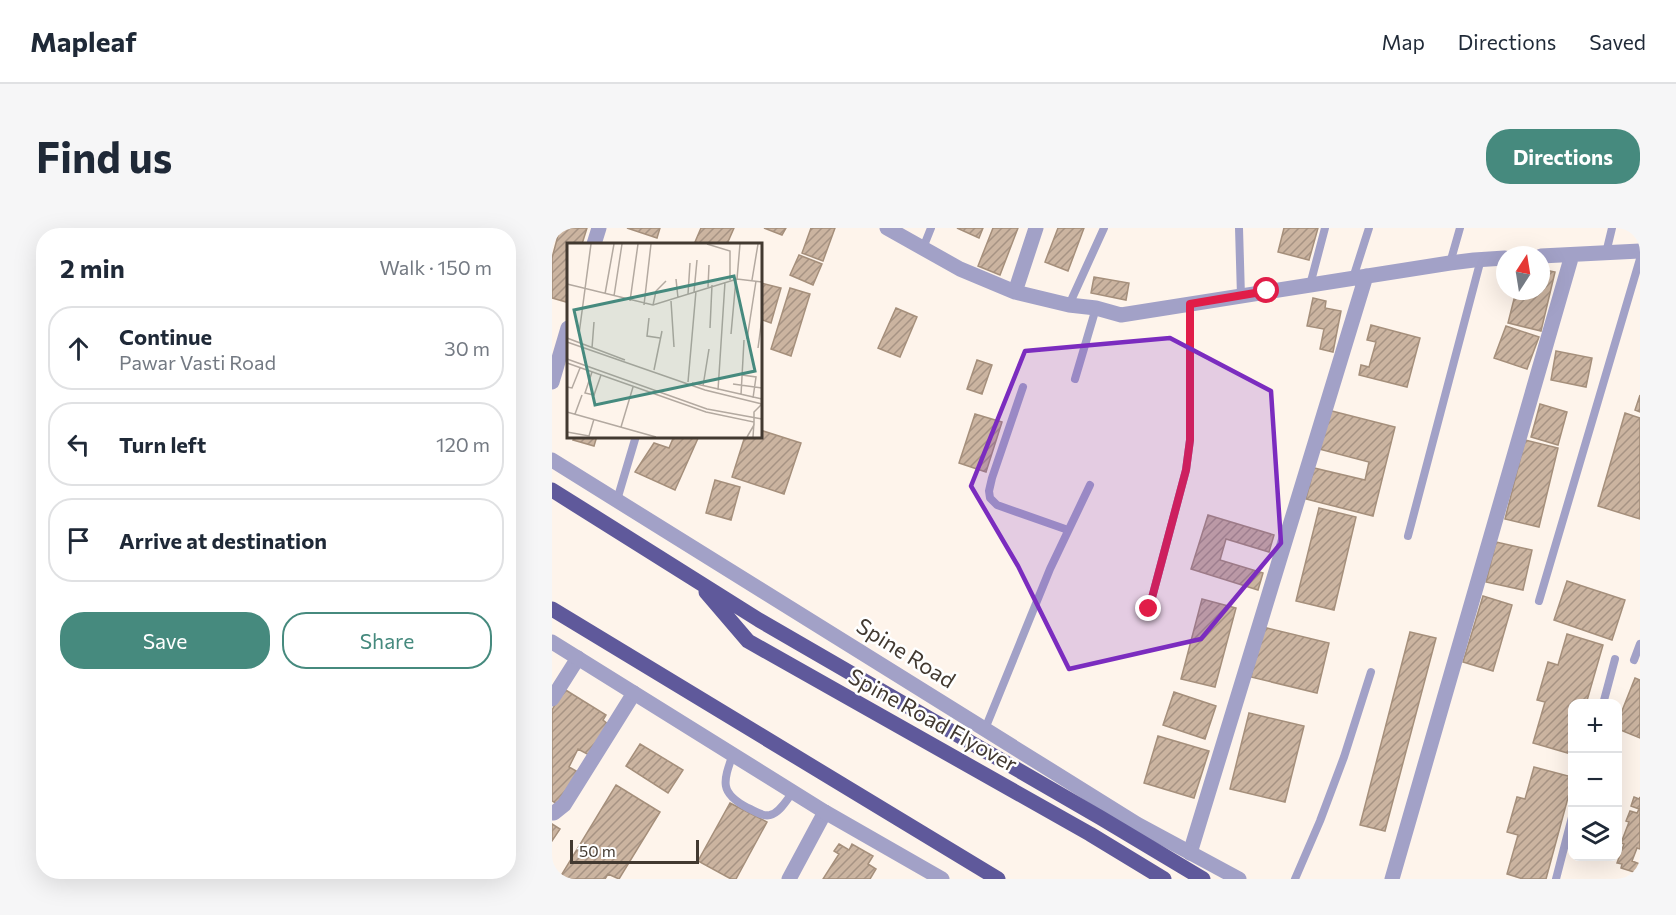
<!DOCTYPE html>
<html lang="en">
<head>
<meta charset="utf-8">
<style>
	:root { --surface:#fff; --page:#f6f6f7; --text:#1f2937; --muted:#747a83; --line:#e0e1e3; --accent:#468a7e }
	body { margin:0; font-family:Commissioner,sans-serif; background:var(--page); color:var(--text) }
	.controls { position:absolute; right:18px; bottom:18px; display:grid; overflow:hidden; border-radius:12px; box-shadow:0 6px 24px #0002 }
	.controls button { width:54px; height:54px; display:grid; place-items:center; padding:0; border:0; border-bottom:2px solid var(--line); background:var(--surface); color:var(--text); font:30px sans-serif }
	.compass { position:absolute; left:944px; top:18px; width:54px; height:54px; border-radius:50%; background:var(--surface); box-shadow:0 6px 24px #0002; rotate:12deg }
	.scale { position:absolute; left:18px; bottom:15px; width:129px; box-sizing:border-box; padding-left:6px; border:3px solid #423930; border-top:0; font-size:16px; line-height:21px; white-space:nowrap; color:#423930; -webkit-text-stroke:4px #fff; paint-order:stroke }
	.stop { position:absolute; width:18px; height:18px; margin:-14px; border:4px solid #e11d48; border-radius:50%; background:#fff }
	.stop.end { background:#e11d48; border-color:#fff; box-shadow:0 2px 6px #0008 }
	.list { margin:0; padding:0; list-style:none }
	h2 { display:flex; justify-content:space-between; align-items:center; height:78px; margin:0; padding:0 24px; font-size:26px }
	h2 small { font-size:20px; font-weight:400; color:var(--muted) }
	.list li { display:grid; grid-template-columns:39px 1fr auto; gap:18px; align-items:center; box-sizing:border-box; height:84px; margin:0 12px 12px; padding:0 12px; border:2px solid var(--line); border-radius:24px }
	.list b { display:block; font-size:22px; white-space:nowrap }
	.list p { margin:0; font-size:20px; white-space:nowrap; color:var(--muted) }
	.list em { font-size:20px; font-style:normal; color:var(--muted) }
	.actions { display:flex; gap:12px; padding:18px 24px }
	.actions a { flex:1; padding:14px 0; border:2px solid var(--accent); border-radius:24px; text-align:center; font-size:21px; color:var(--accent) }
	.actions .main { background:var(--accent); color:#fff }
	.icon { flex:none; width:33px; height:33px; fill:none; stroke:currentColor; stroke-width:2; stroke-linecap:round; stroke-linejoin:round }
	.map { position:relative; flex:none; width:1088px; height:651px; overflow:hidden; border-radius:24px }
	header { display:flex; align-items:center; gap:36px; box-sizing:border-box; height:84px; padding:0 30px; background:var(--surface); border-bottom:2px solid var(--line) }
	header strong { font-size:28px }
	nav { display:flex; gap:33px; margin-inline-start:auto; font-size:21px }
	.intro { display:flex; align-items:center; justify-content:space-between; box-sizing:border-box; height:144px; padding:0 36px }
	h1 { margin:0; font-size:42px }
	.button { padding:15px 27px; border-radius:24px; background:var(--accent); color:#fff; font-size:21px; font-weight:700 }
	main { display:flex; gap:36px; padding:0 36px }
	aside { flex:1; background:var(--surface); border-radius:24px; box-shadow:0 6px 24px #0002 }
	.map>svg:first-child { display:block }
	.building { fill:url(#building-hatch); stroke:#a58f7b; stroke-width:1.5 }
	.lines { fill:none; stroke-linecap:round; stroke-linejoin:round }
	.service { stroke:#a2a1c7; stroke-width:8 }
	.minor { stroke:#a2a1c7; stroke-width:15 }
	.tertiary { stroke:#a2a1c7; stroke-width:15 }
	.primary { stroke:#5f599b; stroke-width:15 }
	.route { stroke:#e11d48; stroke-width:8 }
	.marked { fill:#7b2cbf; fill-opacity:0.2; stroke:#7b2cbf; stroke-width:4.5; stroke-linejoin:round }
	.labels { text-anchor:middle; stroke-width:5; stroke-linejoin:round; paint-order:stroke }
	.street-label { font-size:22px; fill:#423930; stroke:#fff }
	.inset-road { fill:none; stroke:#b3a9a0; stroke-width:1.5 }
	.view { fill:#468a7e; fill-opacity:0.15; stroke:#468a7e; stroke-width:3 }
	.inset-edge { fill:none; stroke:#423930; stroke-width:3 }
</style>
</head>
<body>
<header>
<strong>Mapleaf</strong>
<nav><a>Map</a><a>Directions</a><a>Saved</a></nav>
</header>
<div class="intro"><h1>Find us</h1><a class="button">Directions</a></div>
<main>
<aside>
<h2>2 min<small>Walk · 150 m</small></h2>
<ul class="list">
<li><svg class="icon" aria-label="ahead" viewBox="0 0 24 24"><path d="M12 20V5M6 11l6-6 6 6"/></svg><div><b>Continue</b><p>Pawar Vasti Road</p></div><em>30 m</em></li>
<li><svg class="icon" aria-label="left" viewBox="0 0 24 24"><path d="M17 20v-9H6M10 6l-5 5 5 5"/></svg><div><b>Turn left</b></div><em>120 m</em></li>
<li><svg class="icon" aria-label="arrive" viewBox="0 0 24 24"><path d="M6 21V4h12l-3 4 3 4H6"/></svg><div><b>Arrive at destination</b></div></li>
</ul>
<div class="actions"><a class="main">Save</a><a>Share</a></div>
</aside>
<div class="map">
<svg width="1088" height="651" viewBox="0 0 1088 651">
	<defs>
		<pattern id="building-hatch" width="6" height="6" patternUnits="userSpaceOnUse" patternTransform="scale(1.5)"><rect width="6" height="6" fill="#cbb4a0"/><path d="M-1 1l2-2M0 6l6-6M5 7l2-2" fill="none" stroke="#a69383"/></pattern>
	</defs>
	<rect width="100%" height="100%" fill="#fef4eb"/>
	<path class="building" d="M8,0H35L30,16H16V64L14,74L0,70V30Z
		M75,0H108L105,10Z
		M149,0H182L175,16H151L143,14Z
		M212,0H234L230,7Z
		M259,0H283L271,33L250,25Z
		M405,0H431L427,10Z
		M441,0H466L448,47L426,38Z
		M506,0H532L516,43L493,34Z
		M732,0H766L757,32L726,24Z
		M247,27L270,36L261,57L238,47Z
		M989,41L1003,44L989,103L956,95L964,63H989Z
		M542,49L577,55L574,72L539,65Z
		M209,55L229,60L219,95L208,91Z
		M238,60L258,66L239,128L219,121Z
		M761,70L774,73L773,80L789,83L781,124L768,121L772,101L755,98Z
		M344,80L365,89L348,129L326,120Z
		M819,97L868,110L855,159L807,147L809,137L817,139L824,114L815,112Z
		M954,98L987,109L975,141L942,130Z
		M1004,123L1040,130L1034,159L999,152Z
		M425,132L440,137L430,166L415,161Z
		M1088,167V184L1083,182Z
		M988,176L1015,184L1006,217L979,209Z
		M776,182L843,199L821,288L754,271L762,240L813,252L817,234L767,221Z
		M1073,185L1088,190V291L1046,278Z
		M423,186L450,194L434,244L407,235Z
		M208,202L249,215L232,266L180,249L193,208H208Z
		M23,208H45L42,218L21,212Z
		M122,208H147L123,262L83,244L102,215L117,220Z
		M973,212L1006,220L987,299L953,291Z
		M163,252L188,259L179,292L154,285Z
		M767,280L804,289L782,382L744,373Z
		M656,287L722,307L717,324L674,311L668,332L711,345L706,362L639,341Z
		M944,314L980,322L971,362L934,354Z
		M1015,353L1073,372L1060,412L1002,392Z
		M931,368L960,377L941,443L911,434Z
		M650,371L684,380L663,459L629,451Z
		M711,399L777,415L765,465L699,449Z
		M858,404L884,410L833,603L808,597Z
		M1015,406L1051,417L1034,476H1020V522L1019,526L981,515L993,474L985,472L996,434L1006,437Z
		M1083,450L1088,452V510L1066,501V493Z
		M12,461L54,487L51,492L57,497L39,528L26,521L17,539L26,544L5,576L0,573V482Z
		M622,464L664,478L653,511L611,497Z
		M697,485L752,498L733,574L678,561Z
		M606,508L657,523L642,570L592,555Z
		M88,516L131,542L116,565L74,538Z
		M982,539L1020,549V555L994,651H971L955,646L966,607L955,604L965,569L973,571Z
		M64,557L108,584L67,651L56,646L53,651H7Z
		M1082,569L1087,571L1088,569V621L1085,620L1080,633L1088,636V646L1069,640L1070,636L1065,635L1072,616L1069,615L1077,594L1074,593L1078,583L1085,585L1087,581L1079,578Z
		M178,575L215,594L184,651H179L146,633Z
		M0,596L8,601L0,613Z
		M287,616L297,622L300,616L321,628L316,636L324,641L318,651H271L287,626L282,623Z"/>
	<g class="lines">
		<path class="service" d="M687,0L689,68
			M371,20L379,0
			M1054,25L1060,0
			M898,35L908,0
			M801,50L817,0
			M758,57L773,0
			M517,77L552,0
			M523,151L544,80
			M471,159L440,250L437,263L438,270L445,277L516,302
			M65,272L84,208
			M856,308L929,31
			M987,373L1088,31
			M597,381L634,242L638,212V76
			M1082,432L1088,416
			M1051,476L1063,431
			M433,501L498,341L538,257
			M181,526C171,554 167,565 196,580C203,583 211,589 218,587C228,585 235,571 241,564
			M743,651L768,593L792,529L819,444
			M1004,651L1020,589"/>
		<path class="minor" d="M335,0L408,41L463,64L517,77L544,80L569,87L898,35L922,32L953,30
			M42,16L47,0
			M989,28L1088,23
			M463,64L484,0
			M0,154L16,100
			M0,471L26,430
			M0,585H2L12,577L82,465
			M638,625L814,48
			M237,651L273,584
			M840,651L1020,27"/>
		<path class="tertiary" d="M0,232L585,596L687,651
			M0,414L273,584L390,651"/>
		<path class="primary" d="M0,262L207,392L549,590L651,651
			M154,364L196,413L538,606L612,651
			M0,381L446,651"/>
	</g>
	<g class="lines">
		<path class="route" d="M597,381L634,242L638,212V76L715,63"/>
	</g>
	<path class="marked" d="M618,110L719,163L729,315L649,411L517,441L466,338L419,258L473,123Z"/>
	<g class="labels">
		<g class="street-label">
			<text transform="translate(354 425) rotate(32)" y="8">Spine Road</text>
			<text transform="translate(381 492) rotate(29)" y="8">Spine Road Flyover</text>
		</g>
	</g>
	<g transform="translate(15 15)">
		<rect width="195" height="195" fill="#fef4eb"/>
		<path class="inset-road" d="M140,1L163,8V37M109,36L111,55M170,36L173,1M185,37L191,1M0,41L86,62L170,36L195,39M141,44L142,22M127,49L130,17M38,51L47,1M121,51L123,20M47,53L55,1M63,58L71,1M104,58L107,104M77,62L84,1M86,62L89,48L99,38M82,75L80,93L93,95M143,85L145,42M12,91L24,1M164,91L169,36M0,95L58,117M180,96L189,38M0,99L138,147L195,161M25,105L27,79M191,105L195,75M0,116L140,166L195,176M0,120L139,169L187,179L186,194M87,127L95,88M25,129L18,150L27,152L34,132M175,132L189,134L186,155M121,139L129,48M125,140L195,156M166,141L195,145M136,143L142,106M0,144L5,145L13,125M151,147L158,39M174,152L177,97M0,169L89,194M8,171L15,152M54,184L66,144M0,189L22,193L27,176M180,194L187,182V169L195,161"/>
		<path class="view" d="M167,33L188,128L28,162L7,67Z"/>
		<rect width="195" height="195" class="inset-edge"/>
	</g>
</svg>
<div class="controls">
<button>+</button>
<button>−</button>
<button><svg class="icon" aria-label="layers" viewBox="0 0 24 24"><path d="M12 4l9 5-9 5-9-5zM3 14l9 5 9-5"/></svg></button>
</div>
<svg class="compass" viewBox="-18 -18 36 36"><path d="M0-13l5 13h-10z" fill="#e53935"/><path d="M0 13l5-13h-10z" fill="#747a83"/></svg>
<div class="scale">50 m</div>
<div class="stop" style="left:715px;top:63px"></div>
<div class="stop end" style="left:597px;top:381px"></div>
</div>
</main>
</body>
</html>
